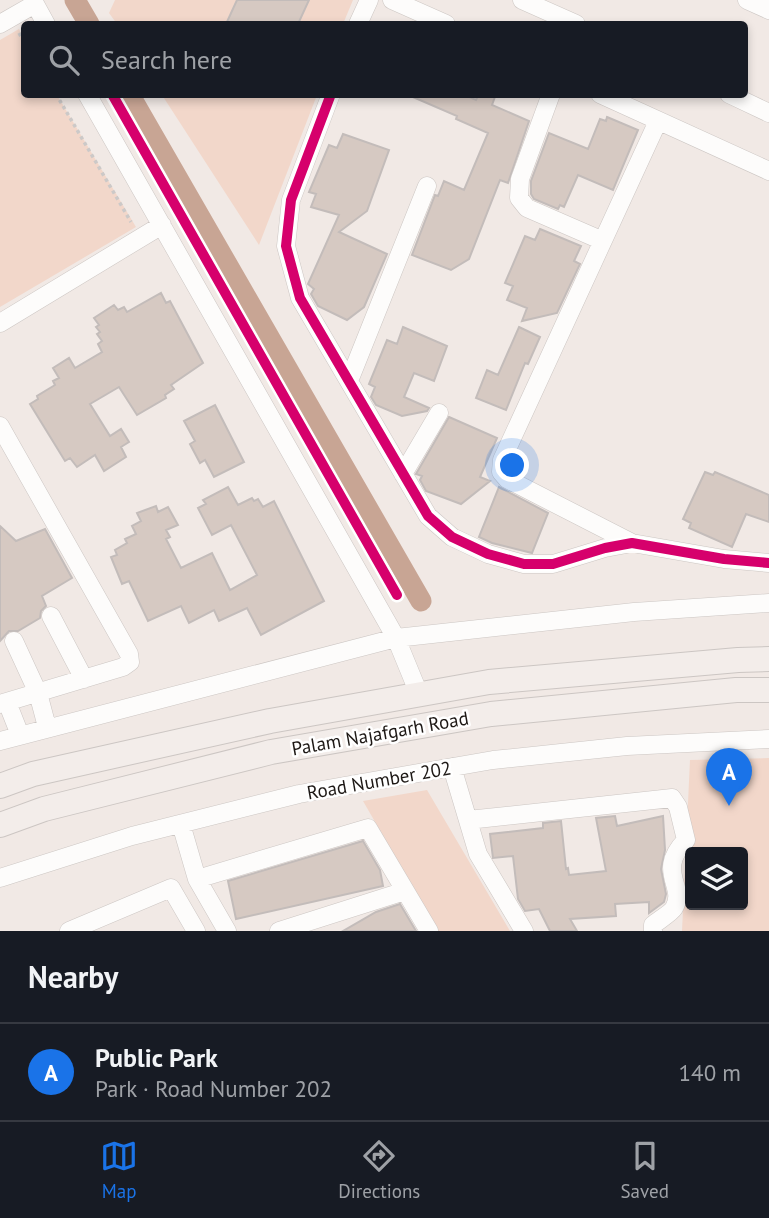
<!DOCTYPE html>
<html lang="en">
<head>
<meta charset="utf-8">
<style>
	:root { --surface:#171b24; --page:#242831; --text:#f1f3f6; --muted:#9ea1a6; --line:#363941; --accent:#1a73e8 }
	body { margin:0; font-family:"PT Sans",sans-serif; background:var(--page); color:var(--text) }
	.controls { position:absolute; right:21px; bottom:21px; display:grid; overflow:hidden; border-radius:7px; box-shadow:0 4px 10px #0003 }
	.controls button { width:63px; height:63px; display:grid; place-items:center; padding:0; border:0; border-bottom:2px solid var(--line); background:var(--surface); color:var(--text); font:35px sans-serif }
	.you { position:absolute; left:513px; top:466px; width:24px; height:24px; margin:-18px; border:5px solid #fff; border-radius:50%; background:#1a73e8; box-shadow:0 0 0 10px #1a73e833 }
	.badge { display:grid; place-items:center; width:46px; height:46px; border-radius:50%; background:var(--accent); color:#fff; font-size:23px; font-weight:700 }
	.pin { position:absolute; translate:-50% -58px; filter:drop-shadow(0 2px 4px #0008) }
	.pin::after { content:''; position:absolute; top:37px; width:24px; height:21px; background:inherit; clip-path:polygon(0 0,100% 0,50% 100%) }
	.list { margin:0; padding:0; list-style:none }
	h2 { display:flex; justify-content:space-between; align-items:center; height:91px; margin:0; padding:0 28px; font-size:30px }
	h2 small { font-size:23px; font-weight:400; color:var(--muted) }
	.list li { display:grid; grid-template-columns:46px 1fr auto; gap:21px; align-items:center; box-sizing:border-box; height:98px; padding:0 28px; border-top:2px solid var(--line) }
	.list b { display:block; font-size:26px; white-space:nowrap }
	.list p { margin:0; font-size:23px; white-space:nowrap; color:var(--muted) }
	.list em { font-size:23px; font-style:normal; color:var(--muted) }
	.icon { flex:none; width:38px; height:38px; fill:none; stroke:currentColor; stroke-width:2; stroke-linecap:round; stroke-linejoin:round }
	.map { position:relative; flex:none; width:769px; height:931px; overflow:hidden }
	.search { position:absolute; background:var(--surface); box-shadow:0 4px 10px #0003; left:21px; right:21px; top:21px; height:77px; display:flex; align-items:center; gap:18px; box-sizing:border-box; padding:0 24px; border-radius:7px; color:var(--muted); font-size:26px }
	.sheet { height:189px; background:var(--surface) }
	nav { display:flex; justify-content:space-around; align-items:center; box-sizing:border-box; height:98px; border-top:2px solid var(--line); background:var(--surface); font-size:19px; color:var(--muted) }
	nav a { display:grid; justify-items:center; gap:4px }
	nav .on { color:var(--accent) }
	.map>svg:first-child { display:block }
	.green { fill:#f2d7ca; fill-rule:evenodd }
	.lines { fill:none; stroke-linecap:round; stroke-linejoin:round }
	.canal { stroke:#c8a594; stroke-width:21 }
	.building { fill:#d6c9c2; stroke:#c3bcba; stroke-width:2 }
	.minor-casing { stroke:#ccc6c3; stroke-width:19 }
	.secondary-casing { stroke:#ccc6c3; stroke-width:26 }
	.path { stroke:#ccc9c8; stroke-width:3.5; stroke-dasharray:3.5 3.5; stroke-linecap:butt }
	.minor { stroke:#fdfcfb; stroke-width:18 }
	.secondary { stroke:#f3edea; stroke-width:24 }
	.cycleway-casing { stroke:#fff; stroke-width:15 }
	.cycleway { stroke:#d6006c; stroke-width:10 }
	.labels { text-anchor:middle; stroke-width:5; stroke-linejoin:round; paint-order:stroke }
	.street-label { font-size:19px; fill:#1d1815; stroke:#fff }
</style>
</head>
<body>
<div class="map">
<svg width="769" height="931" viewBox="0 0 769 931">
	<rect width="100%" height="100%" fill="#f1e9e5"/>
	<path class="green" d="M115,0H353L343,24H117L109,13Z
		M19,29L24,39V94L57,95L136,227L0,307V40Z
		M162,95H317L259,245Z
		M769,758V931H682L690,760ZM690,852H743V905H690Z
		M427,790L510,931H438L363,801Z"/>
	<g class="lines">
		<path class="canal" d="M75,0L89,24
			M129,94L421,601"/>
	</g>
	<path class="building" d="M237,0H309L298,24H226Z
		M406,94H463L476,100L479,94H496L492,105L529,121L508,183L500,180L469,259L451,270L412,255L435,195L438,196L444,181L464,190L488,133L456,119L457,116Z
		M607,117L638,130L613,190L578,175L564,207L560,205L558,209L534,199L531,194V181L549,133L588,149L600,119L606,121Z
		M343,134L389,150L367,211L339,232L387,254L364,307L347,320L318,306L311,294L314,289L308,284L339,215L311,207L316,194L309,192L329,145L337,148Z
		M540,229L581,246L574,261L580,264L557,313L522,321L527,308L507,300L513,286L505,283L525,236L535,240Z
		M161,293L166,303L170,301L203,363L171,385L174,389L165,395L166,398L137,415L119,387L90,404L110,436L121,429L129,442L121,447L126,457L104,471L95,455L77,467L70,458L65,461L30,404L38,399L37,396L55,385L53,381L59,378L53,368L69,358L75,368L102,352L98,344L102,341L97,334L100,332L96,327L99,325L94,318L114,305L118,310L124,307L127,312Z
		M403,327L447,346L434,381L414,373L404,397L429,408L427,411L402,416L376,405L371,397L375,387L369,384L387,340L397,344Z
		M519,327L540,337L528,364L525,363L506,410L476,398L487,370L498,375Z
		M215,405L244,462L214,477L205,460L200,463L190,444L195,441L184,421Z
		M449,417L497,438L480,477L490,481L461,504L426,491L420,480L422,476L416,474Z
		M705,472L713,475L715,472L769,495V522L746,514L732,547L689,528L691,523L683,519Z
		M228,487L238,505L252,498L254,501L258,499L263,507L274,501L324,601L261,635L247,608L219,621L214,610L189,623L181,606L148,621L129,581L122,584L111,557L117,555L115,550L127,543L125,539L136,534L132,526L141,521L137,513L156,506L158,512L168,507L178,525L166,530L170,537L166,539L181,568L212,553L230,590L257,575L231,525L212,535L198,508L206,504L203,500Z
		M499,487L548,513L532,553L492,543L479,537Z
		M0,526L16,541L45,529L72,578L42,596L46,606L41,611L40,618L18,631H9L0,641Z
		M615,816L617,826L663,816L665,850L661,869L666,894L664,902L649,913V902L615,904L616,916L570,919L577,931H550L539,909L525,911L518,899L513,856L493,858L490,834L543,828V823L561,821L566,869L568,868L569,875L606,871L596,818Z
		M363,841L380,870L383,886L236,919L228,881Z
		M400,904L416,931H343L376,912Z"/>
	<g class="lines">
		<g class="minor-casing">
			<path id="minor" d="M392,0L446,24
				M522,0L576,24
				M747,0L769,10
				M0,24L35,4L46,24
				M358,24L369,0
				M87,94L396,638L419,694
				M331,94L291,200L286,246L300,298L428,516L452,537L488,554L524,564H553L605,548L632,543L724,559L769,563
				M551,94L520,179L519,198L527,208L603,241
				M600,94L769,171
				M729,94L769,113
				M0,323L162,225
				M349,381L427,186
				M0,426L129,654L130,662L123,667L0,704
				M403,474L439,413
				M632,543L507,479L501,472L502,460L658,121
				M51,616L84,679
				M14,641L38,693L47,727
				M7,702L20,735
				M0,741L396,638L634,612L769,603
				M452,767L478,854L524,931
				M468,820L672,798L678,807L686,840C655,872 687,886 674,908C671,913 659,920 653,925V931
				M181,824L197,879L227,931
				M0,878L132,836L299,794L493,760L627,746L769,739
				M197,879L368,828L429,931
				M69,931L171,888L196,931
				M279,931L405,891"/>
		</g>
		<g class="secondary-casing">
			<path id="secondary" d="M0,786L33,774L270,721L489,682L738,660L769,659
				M0,825L44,809L271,752L491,714L736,690H769"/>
		</g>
		<path class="path" d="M19,33L24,42
			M56,94L131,222"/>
		<use href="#minor" class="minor"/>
		<use href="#secondary" class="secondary"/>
		<g class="cycleway-casing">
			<path id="cycleway" d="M112,94L397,595
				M331,94L291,200L286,246L300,298L428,516L452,537L488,554L524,564H553L605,548L632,543L724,559L769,563"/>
		</g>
		<use href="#cycleway" class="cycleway"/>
	</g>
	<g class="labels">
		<g class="street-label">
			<text transform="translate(380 733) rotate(-10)" y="7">Palam Najafgarh Road</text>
			<text transform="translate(379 780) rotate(-10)" y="7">Road Number 202</text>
		</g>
	</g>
</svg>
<div class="controls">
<button><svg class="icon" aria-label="layers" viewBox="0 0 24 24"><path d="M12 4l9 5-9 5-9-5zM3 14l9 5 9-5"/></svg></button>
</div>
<div class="you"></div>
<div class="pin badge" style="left:729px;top:806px">A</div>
<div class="search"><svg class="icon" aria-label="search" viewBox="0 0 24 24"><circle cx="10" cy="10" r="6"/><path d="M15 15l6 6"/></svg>Search here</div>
</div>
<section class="sheet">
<h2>Nearby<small></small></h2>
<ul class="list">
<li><span class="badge">A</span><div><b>Public Park</b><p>Park · Road Number 202</p></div><em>140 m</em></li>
</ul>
</section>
<nav>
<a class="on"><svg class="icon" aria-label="map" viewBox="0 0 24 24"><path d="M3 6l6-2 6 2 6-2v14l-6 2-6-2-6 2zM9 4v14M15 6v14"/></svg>Map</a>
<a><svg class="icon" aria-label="directions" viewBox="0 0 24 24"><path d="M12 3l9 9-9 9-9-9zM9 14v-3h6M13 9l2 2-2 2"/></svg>Directions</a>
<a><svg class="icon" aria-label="saved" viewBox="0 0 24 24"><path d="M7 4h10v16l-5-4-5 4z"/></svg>Saved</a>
</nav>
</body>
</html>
